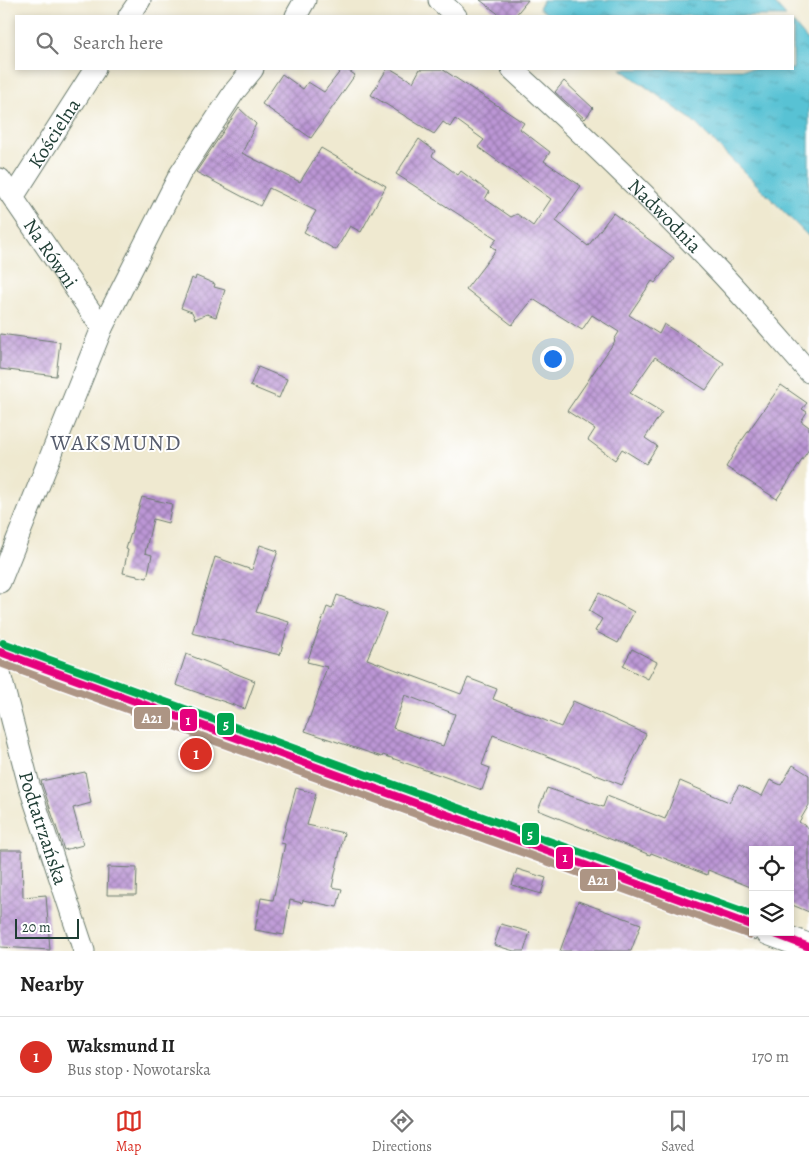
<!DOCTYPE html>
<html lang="en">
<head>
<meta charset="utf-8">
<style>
	:root { --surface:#fff; --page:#f6f6f6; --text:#222; --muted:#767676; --line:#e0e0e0; --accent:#d93025 }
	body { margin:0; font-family:Alegreya,serif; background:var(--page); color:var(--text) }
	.controls { position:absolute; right:15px; bottom:15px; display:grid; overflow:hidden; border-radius:0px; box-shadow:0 2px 8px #0003 }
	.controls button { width:45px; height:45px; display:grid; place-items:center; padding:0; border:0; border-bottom:1px solid var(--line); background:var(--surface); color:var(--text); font:25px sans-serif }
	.scale { position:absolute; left:15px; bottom:12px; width:64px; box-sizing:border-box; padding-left:5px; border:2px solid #1f3d34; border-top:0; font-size:14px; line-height:18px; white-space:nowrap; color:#1f3d34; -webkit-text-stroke:4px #fff; paint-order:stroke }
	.you { position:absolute; left:552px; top:358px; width:18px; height:18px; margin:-12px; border:4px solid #fff; border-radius:50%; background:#1a73e8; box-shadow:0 0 0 8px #1a73e833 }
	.badge { display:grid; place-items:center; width:32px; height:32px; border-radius:50%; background:var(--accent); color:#fff; font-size:16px; font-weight:700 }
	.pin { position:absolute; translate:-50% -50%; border:2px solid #fff; box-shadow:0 1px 5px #0006 }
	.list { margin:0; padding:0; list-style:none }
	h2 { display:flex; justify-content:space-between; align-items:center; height:65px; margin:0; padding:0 20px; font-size:21px }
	h2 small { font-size:16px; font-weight:400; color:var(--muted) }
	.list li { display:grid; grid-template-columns:32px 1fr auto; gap:15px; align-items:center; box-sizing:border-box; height:80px; padding:0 20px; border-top:1px solid var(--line) }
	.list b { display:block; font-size:19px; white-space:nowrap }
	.list p { margin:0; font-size:16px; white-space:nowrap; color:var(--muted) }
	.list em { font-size:16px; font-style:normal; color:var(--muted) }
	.icon { flex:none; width:28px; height:28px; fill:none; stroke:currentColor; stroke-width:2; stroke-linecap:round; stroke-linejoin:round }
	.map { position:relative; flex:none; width:809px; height:951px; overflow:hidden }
	.search { position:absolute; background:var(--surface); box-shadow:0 2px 8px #0003; left:15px; right:15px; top:15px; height:55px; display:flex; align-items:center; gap:12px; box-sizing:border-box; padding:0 18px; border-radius:0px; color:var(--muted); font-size:19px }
	.sheet { height:145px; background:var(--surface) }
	nav { display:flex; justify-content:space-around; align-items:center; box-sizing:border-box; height:70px; border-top:1px solid var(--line); background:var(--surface); font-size:14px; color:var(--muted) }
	nav a { display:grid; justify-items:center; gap:2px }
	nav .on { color:var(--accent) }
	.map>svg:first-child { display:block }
	.water { fill:url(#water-ripples); stroke:#3c8084 }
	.building { fill:url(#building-cross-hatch); fill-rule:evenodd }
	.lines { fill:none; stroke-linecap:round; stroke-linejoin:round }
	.minor-casing { stroke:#68796b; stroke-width:23 }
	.tertiary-casing { stroke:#68796b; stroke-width:28 }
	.minor { stroke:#fff; stroke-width:21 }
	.tertiary { stroke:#fff; stroke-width:26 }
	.bus-1-casing { stroke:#fff; stroke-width:11 }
	.bus-2-casing { stroke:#fff; stroke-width:11 }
	.bus-3-casing { stroke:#fff; stroke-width:11 }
	.bus-1 { stroke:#e5007d; stroke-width:8 }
	.bus-2 { stroke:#ad9584; stroke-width:8 }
	.bus-3 { stroke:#00a651; stroke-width:8 }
	.labels { text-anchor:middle; stroke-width:4; stroke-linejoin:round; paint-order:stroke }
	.street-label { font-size:20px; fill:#1f3d34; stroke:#fff }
	.quarter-label { font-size:22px; letter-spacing:1px; fill:#565c6c; stroke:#fff }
	.line-badge { stroke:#fff; stroke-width:2 }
	.badge-label { font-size:14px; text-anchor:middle; font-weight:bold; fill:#fff }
</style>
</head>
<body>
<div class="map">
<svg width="809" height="951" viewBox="0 0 809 951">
	<defs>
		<pattern id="water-ripples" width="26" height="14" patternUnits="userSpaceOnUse" patternTransform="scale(1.25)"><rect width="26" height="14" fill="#58c2d4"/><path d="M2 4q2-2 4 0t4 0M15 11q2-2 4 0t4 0" fill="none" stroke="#489fad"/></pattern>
		<pattern id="building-cross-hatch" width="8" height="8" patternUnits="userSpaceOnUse" patternTransform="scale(1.25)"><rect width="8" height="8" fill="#bc96d5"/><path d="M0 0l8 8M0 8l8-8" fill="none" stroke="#987cae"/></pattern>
	</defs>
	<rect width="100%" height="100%" fill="#fff"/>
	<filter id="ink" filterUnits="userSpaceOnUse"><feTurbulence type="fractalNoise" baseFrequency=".02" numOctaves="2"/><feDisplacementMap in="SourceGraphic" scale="10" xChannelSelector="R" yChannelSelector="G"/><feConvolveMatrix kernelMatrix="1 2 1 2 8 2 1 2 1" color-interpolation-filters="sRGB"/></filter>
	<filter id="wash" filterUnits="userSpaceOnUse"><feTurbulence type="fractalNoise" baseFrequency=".0096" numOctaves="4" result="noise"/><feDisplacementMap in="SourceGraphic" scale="20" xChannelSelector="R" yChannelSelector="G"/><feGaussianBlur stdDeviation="1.12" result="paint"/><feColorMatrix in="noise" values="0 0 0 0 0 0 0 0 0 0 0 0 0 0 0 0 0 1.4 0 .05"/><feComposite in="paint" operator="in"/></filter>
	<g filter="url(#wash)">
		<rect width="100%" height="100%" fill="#efe9d0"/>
		<path class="water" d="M543,0H772L786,16H550L539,8Z
			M793,23L809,42V237L692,120L621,69H793Z"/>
		<g id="blocks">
			<path class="building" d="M480,0H528L515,16H501Z
				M342,69H346L355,75L311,138L262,104L282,74L303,89L308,82L324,92Z
				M387,69H391L413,82L420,69H442L524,123L520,129L550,152L544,161L581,186L556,221L588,246L613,213L674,258L655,283L652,281L629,315L659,334L664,324L724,363L706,390L655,357L630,393L662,412L645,438L657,446L646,464L622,449L615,460L588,440L595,429L567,411L615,341L614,340L619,332L592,315L582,330L533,299L512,325L466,289L496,250L491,246L497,239L396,174L419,139L435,151L432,156L458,175L461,171L489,192L485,199L511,217L517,214L533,226L551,199L478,147L484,140L455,119L450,127L443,122L434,134L371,95Z
				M564,81L593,108L585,119L555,92Z
				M239,108L256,124L242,153L300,182L321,148L386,186L361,232L350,226L336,250L304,232L316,211L269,188L260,206L196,172Z
				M196,276L215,284L214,287L225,290L216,317L207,314L195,319L192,312L181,308L192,278L195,280Z
				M0,334L60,342L56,376L0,369Z
				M258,367L287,379L279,398L250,386Z
				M781,385L807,403L802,409L807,412L801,421L809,427V449L777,499L726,467L740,443Z
				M142,497L172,504L168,523L153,519L145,553L152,555L147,578L123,573L128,550L126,549Z
				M260,545L278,551L256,612L289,622L280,655L192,633L215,557L252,570Z
				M599,593L634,612L618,643L595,631L602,619L589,611Z
				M337,595L386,613L367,659L461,694L468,678L497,689L493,699L561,727L573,701L646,734L622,785L493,735L482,765L490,768L482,790L383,755L382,757L305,731L327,667L307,662L327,607L332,609ZM405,695L455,714L443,746L393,728Z
				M632,649L657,662L648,679L623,666Z
				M186,654L255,681L245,709L176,685Z
				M793,765L809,775V805L799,822L809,828V912L790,904V850H753V888L708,870L707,875L651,853L650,855L538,810L547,788L603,807L607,796L665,819L680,781L729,802L739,785L762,796L770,780L781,785Z
				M85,772L91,803L73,808L83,845L64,850L41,781Z
				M296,788L316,794L307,825L344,833L332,887L342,889L337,907L303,900L302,903L290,900L284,935L255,930L261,898L273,900L285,844L281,843Z
				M0,850H22L23,897L46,895L50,950L0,947Z
				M108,867L137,868L136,895H107Z
				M517,869L546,878L541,894L512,885Z
				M578,901L641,924L631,951H560Z
				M501,924L530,932L524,951H514L494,945Z"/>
		</g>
	</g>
	<g filter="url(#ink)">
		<use href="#blocks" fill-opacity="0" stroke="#68796b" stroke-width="1"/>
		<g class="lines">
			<g class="minor-casing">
				<g id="minor">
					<path d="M439,0L456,16"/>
					<path d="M129,16L140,0"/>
					<path d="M296,16L305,0"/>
					<path id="s1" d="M512,69C583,134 652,200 718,270C749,303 779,338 809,372"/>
					<path id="s2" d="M0,179L102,328"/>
					<path id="s3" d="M13,197L95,69"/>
					<path d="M0,582L102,328L180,174L234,92L253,69"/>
					<path id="s4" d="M0,674L29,785L84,951"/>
				</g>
			</g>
			<g class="tertiary-casing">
				<path id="tertiary" d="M0,652L753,926
					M769,932L809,947"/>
			</g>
			<use href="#minor" class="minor"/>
			<use href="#tertiary" class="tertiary"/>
			<g class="bus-1-casing">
				<path id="bus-1" d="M0,652L753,926
					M770,932L809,947"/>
			</g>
			<g class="bus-2-casing">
				<path id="bus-2" d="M0,663L750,935"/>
			</g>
			<g class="bus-3-casing">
				<path id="bus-3" d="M3,643L753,915"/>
			</g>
			<use href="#bus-1" class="bus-1"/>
			<use href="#bus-2" class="bus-2"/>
			<use href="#bus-3" class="bus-3"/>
		</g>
	</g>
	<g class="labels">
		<g class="street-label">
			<text dy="7" stroke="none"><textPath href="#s3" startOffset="76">Kościelna</textPath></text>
			<text dy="7" stroke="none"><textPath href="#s1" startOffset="212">Nadwodnia</textPath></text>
			<text dy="7" stroke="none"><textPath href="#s2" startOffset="90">Na Równi</textPath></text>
			<text dy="7" stroke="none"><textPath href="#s4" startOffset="160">Podtatrzańska</textPath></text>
		</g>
		<g class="quarter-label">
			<text x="116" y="450">WAKSMUND</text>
		</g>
	</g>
	<g class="line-badge">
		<rect x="133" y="706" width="38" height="24" rx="5" fill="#ad9584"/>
		<rect x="179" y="708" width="19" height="24" rx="5" fill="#e5007d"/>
		<rect x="216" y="712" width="19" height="24" rx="5" fill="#00a651"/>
		<rect x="521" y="822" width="19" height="24" rx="5" fill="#00a651"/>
		<rect x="555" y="846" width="19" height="24" rx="5" fill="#e5007d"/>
		<rect x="579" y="868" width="38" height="24" rx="5" fill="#ad9584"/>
	</g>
	<g class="badge-label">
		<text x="152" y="723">A21</text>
		<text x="188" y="725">1</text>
		<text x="226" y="729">5</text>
		<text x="530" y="839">5</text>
		<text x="565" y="862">1</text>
		<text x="598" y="885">A21</text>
	</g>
</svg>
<div class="controls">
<button><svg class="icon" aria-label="locate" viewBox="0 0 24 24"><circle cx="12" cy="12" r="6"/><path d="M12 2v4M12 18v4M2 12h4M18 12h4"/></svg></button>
<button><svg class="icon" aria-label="layers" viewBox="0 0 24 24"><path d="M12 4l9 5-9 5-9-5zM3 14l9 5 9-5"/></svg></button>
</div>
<div class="scale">20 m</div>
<div class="you"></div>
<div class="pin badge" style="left:196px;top:754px">1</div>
<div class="search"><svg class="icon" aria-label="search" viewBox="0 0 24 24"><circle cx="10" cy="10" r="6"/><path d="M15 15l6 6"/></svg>Search here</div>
</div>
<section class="sheet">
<h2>Nearby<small></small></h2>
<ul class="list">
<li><span class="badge">1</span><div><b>Waksmund II</b><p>Bus stop · Nowotarska</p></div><em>170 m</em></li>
</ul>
</section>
<nav>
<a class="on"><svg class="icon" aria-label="map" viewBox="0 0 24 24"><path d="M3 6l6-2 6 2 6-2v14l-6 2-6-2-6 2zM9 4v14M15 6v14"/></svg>Map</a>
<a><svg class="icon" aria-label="directions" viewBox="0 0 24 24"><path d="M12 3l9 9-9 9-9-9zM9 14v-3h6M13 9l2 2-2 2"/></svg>Directions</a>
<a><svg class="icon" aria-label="saved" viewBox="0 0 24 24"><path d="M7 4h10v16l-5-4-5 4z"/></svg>Saved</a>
</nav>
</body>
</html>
